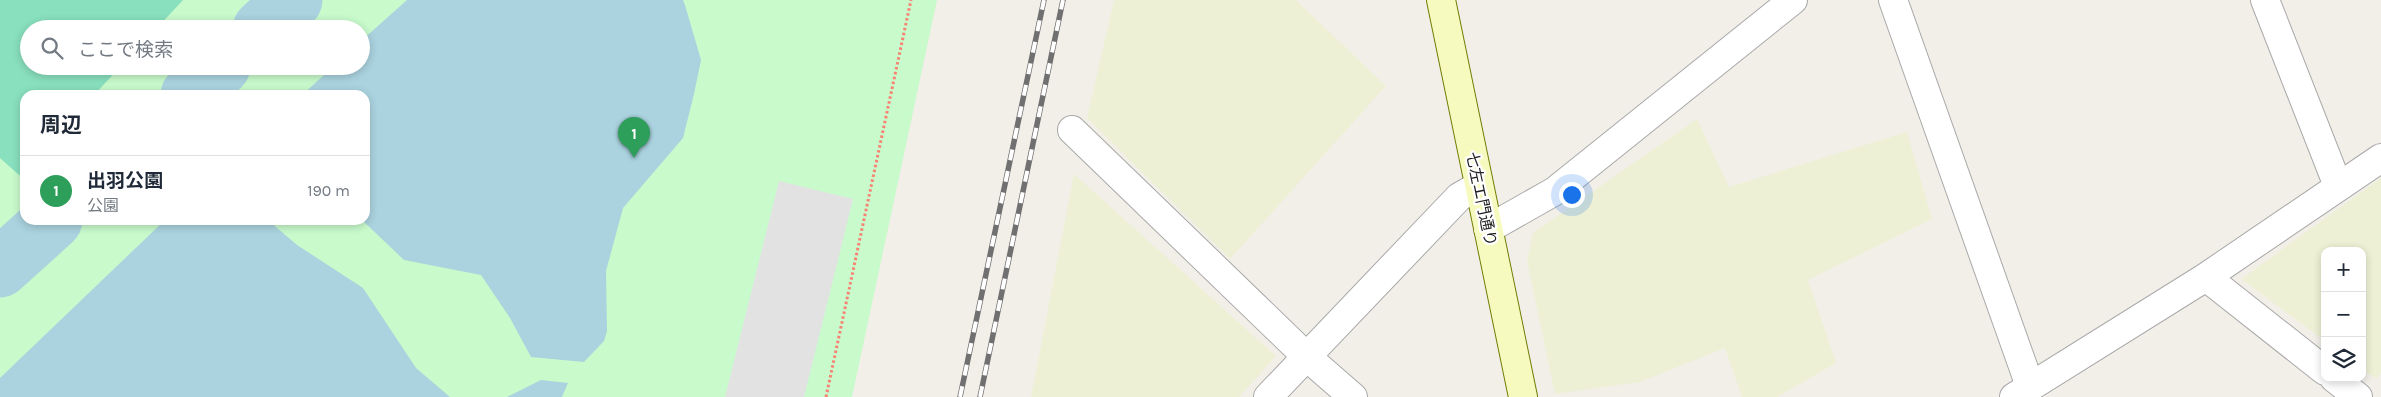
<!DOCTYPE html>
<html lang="ja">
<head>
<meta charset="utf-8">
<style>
	:root { --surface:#fff; --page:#f2f2f3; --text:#1f2937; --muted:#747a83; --line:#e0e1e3; --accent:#0f766e }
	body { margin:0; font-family:Karla,"Noto Sans JP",sans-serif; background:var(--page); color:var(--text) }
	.controls { position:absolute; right:15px; bottom:15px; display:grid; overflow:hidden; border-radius:10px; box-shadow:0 2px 8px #0003 }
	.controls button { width:45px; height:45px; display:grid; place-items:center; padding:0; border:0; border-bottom:1px solid var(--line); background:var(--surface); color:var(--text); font:25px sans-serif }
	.you { position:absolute; left:1571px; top:194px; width:18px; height:18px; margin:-12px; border:4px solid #fff; border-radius:50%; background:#1a73e8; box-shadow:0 0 0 8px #1a73e833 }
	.badge { display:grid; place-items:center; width:32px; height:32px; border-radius:50%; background:var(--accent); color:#fff; font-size:16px; font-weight:700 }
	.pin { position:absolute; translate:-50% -41px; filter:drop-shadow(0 1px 2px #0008) }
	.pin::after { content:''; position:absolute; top:26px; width:18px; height:15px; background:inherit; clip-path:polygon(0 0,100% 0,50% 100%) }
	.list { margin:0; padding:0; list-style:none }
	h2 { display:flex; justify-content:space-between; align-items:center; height:65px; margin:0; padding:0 20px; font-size:21px }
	h2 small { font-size:16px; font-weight:400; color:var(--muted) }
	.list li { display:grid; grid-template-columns:32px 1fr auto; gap:15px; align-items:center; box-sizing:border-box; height:70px; padding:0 20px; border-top:1px solid var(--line) }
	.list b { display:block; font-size:19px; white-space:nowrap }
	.list p { margin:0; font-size:16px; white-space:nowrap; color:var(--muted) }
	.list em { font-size:16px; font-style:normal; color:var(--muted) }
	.icon { flex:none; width:28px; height:28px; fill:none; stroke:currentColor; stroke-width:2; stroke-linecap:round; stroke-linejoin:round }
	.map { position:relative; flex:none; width:2381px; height:397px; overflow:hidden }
	.search { position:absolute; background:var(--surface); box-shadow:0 2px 8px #0003; left:20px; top:20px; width:350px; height:55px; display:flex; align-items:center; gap:12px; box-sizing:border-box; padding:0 18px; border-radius:28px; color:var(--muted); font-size:19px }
	.panel { position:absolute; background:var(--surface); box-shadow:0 2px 8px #0003; left:20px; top:90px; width:350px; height:135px; border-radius:15px }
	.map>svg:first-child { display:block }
	.farmland { fill:#eef0d5 }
	.park { fill:#c8facc; fill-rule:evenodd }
	.pitch { fill:#88e0be }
	.parking { fill:#e2e2e2 }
	.water { fill:#aad3df }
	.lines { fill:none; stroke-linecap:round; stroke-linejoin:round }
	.river { stroke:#aad3df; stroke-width:59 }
	.street-casing { stroke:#a9a9a9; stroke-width:30 }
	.secondary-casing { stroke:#707d05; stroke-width:30 }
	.path { stroke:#fa8072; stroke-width:3; stroke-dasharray:2.5 2.5; stroke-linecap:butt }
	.street { stroke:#fff; stroke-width:28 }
	.secondary { stroke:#f7fabf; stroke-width:28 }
	.rail-casing { stroke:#707070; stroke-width:5.5 }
	.rail { stroke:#fff; stroke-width:4; stroke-dasharray:11; stroke-linecap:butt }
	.labels { text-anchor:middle; stroke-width:4.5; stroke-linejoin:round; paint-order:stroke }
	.street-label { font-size:16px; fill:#222; stroke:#fff }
</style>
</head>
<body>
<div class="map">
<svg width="2381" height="397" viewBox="0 0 2381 397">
	<rect width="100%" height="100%" fill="#f2efe9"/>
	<path class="farmland" d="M1114,0H1296L1386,86L1230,259L1087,118Z
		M1697,119L1729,187L1907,132L1932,219L1808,280L1836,363L1777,397H1742L1725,348L1640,382L1555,394L1527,261L1533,233Z
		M1074,174L1276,356L1239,397H1031Z
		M2381,178V373L2377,379L2362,369V251H2325V341L2241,279Z"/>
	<path class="park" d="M0,0H937L852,397H0ZM29,29H361V66H29ZM25,95H365V220H25Z"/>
	<path class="pitch" d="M0,0H183L156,29H29V66H121L94,95H25V169L19,175L0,158Z"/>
	<path class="parking" d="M779,181L853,199L804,397H725Z"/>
	<path class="water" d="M407,0H683L685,5L701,60L694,94L683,138L623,208L606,271L607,331L604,341L584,362L531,357L510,318L481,275L404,260L362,220H365V95H302L334,66H361V41Z
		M165,220H271L270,222L297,245L363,288L416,368L450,397H0V378Z
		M541,380L568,383L562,397H507Z"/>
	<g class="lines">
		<path class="river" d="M262,29L293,0
			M190,95L221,66
			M0,268L53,220"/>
		<g class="street-casing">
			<path id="street" d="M1893,0L2030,386
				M2265,0L2338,186
				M1072,130L1307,357L1353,397
				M1488,229L1555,191L1793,0
				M2206,277L2325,371
				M2334,378L2358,397
				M1268,397L1459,197L1478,186
				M2014,397L2206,277L2381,158"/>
		</g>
		<g class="secondary-casing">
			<path id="secondary" d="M1441,0L1523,397"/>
		</g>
		<path class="path" d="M826,397L911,0"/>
		<use href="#street" class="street"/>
		<use href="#secondary" class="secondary"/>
		<g class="rail-casing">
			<path id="rail" d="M960,397L1044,0
				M980,397L1063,0"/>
		</g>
		<use href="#rail" class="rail"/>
	</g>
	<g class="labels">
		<g class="street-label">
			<text transform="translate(1482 199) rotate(78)" y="6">七左エ門通り</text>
		</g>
	</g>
</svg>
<div class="controls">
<button>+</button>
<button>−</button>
<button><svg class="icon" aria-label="layers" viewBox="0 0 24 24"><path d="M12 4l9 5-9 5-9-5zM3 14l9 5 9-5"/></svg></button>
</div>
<div class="you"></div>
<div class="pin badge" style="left:634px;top:158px;background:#2e9e5b">1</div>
<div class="search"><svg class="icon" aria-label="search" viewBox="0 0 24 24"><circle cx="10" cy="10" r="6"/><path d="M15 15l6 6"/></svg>ここで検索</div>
<section class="panel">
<h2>周辺<small></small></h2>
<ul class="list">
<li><span class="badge" style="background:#2e9e5b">1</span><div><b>出羽公園</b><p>公園</p></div><em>190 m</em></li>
</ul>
</section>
</div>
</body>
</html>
